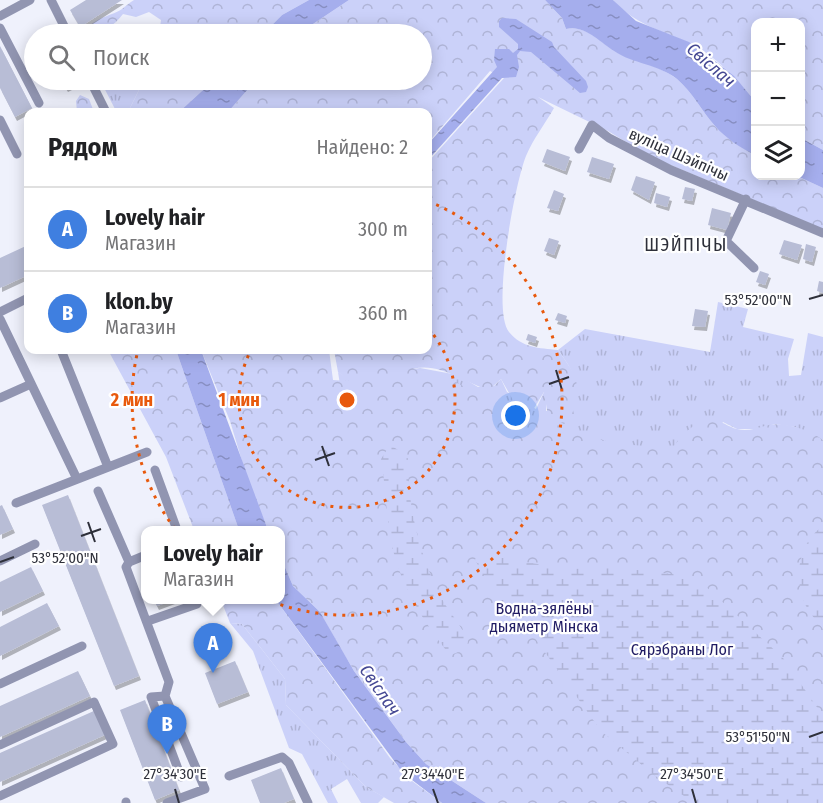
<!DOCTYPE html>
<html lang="ru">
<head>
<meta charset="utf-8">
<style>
	:root { --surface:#fff; --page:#f2f2f2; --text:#202124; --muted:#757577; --line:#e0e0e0; --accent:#89781c }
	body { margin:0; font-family:"Fira Sans Condensed",sans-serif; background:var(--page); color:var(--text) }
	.controls { position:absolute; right:18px; top:18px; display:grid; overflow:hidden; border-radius:12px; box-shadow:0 3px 15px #0003 }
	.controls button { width:54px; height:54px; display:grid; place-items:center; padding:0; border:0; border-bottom:2px solid var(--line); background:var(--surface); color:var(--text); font:30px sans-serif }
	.you { position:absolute; left:516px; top:416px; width:21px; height:21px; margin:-15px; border:4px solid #fff; border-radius:50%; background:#1a73e8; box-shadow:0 0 0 9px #1a73e833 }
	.badge { display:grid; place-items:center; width:39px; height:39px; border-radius:50%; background:var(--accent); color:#fff; font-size:20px; font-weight:700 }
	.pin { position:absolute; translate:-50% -50px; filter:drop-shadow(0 2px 3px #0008) }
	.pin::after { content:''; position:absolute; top:32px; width:21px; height:18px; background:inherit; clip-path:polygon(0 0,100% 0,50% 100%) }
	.popup { position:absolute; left:141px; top:526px; width:144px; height:78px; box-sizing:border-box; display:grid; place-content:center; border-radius:12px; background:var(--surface); filter:drop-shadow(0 2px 4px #0005); font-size:20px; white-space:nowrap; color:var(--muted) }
	.popup b { font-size:22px; color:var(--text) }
	.popup::after { content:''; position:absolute; left:50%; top:100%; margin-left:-12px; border:12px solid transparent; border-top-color:var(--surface) }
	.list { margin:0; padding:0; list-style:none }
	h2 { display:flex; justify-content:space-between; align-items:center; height:78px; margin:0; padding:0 24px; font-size:26px }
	h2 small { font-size:20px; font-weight:400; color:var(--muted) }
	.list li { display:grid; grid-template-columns:39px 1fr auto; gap:18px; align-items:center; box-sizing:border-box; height:84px; padding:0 24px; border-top:2px solid var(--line) }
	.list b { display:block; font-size:22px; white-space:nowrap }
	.list p { margin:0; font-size:20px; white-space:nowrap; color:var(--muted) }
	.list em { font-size:20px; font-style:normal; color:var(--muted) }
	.icon { flex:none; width:33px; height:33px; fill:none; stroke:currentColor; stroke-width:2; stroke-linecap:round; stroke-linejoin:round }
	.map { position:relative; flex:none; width:823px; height:803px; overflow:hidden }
	.search { position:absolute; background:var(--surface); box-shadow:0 3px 15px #0003; left:24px; top:24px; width:408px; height:66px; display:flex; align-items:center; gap:15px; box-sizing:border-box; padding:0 21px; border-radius:33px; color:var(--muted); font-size:22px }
	.panel { position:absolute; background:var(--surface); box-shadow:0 3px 15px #0003; left:24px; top:108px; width:408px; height:246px; border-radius:12px }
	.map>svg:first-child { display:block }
	.grass { fill:url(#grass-tufts) }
	.forest { fill:url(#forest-crowns) }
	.wetland { fill:url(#wetland-marsh) }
	.water { fill:url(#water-ripples) }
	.building { fill:#b8bdd6; filter:url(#shadow) }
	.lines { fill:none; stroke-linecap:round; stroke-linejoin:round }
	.minor { stroke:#9195b1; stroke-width:9 }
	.ticks { fill:none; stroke:#2e303a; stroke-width:2 }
	.ring { fill:none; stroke:#e8590c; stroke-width:3; stroke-dasharray:3 6 }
	.labels { text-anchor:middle; stroke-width:4.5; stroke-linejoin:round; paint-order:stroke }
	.street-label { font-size:16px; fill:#2e303a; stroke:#fff }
	.park-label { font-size:16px; fill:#201b63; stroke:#fff }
	.water-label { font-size:18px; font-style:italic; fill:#464994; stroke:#fff }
	.neighbourhood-label { font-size:18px; letter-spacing:1.5px; fill:#2e303a; stroke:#fff }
	.ticks-label { font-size:15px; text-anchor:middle; fill:#2e303a; stroke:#fff; stroke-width:4.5; stroke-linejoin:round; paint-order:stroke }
	.centre { fill:#e8590c; stroke:#fff; stroke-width:3 }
	.ring-label { font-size:18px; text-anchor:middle; font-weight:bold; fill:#e8590c; stroke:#fff; stroke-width:4.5; stroke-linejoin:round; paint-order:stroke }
</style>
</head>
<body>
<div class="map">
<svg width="823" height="803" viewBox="0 0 823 803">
	<defs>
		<pattern id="grass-tufts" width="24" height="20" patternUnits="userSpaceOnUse" patternTransform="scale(1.5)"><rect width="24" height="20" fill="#cbd1f9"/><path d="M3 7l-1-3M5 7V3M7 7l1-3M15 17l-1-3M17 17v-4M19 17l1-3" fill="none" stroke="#afb4d6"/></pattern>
		<pattern id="forest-crowns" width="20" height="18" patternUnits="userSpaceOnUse" patternTransform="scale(1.5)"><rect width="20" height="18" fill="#cbd1f9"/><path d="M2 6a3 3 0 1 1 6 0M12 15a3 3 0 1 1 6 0" fill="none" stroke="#afb4d6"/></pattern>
		<pattern id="wetland-marsh" width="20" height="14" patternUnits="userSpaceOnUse" patternTransform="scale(1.5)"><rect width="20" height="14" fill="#cbd1f9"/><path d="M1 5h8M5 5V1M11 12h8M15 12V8" fill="none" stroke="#afb4d6"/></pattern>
		<pattern id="water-ripples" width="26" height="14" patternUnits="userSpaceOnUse" patternTransform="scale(1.5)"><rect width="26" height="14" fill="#a5aeed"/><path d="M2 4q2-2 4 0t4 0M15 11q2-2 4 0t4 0" fill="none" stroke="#878ec1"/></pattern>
		<filter id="shadow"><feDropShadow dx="2" dy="4" stdDeviation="0" flood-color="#0004"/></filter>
	</defs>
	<rect width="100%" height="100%" fill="#eff1fc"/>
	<path class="grass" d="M100,80H144L128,112L115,109Z
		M718,302L748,309L743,327L794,339L788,359L789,376L801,375L808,333L823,337V440L795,427L775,424L758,429H737L723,422L486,803L347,659L320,612L281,558L280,530H268L343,404L338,372L350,380L420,368L458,375L478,387L494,386L501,379L507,392L536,409L544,392L546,393V411L572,406C581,383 572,369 558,350L585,329L710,352Z
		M230,623L242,624L285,679L286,705L366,787L384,797L378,803H361L347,779L331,789L338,803H328L302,754L289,748L253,651Z"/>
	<path class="forest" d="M134,0H309L282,15L267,30L257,34H159L161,20L149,12L136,17L123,14C114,26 102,34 85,34C90,18 110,17 122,9C126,6 129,3 134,0Z
		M349,0H545L562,18L566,29C587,24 602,45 618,53C638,63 659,65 677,79C693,93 701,110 715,126C725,138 742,147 755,155L756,176H797L823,188V229L649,156L608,131L538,97L554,108C545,124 533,139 526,156C515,183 491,310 509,332C522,348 539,348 558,350C566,362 578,375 577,390C576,400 571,405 574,414L564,424L548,416L544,392L533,410L513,400L501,379L489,390C464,383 440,362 413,369L445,376L483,397L595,439L671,451C680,437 692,422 710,420C720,419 728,427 737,429C749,432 759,427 769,425C786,422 809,430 823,440V803H486L426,764L406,742L354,671L320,612L293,586L281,558L280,530H268L267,527L248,481L230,421L201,350H329L333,380L349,381L338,372L334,350H428V162L504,78L490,71L428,143V112H228L256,80H422V34H298Z
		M613,0H823V150L801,138L800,22H756L755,101C737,79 712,52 685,41C655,28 637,25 613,0Z
		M144,80H214L179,112H128Z
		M80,95L89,99L94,112H77L76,101Z
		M108,350H176L239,530H194L166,457Z
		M221,600H276L390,758L412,781L442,803H394L366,787L286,705L285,679L242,624L230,623Z"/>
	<path class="wetland" d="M390,445L408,456C407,505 419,555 442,599C450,614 462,625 468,642L462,651L450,655C423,621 402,588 392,546C386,518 386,488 381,459Z
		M823,526V629C818,622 810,614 806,606C793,579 798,543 823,526Z
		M500,556L524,562L572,569L611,567L680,575L702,583L783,658L823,716V803H694L654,775L601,731L532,634L496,596L475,560L476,557Z"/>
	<path class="water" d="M309,0H349L298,34H257L267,30L282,15Z
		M545,0H613L636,21L689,42L714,60L734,76L755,101V155C741,148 725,138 715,126C701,110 693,93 677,79C658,64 633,64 614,51C600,42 584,24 566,29L562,18Z
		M502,18L516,19L552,42L554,47L586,81L588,87L586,92L580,93L531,52L520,51L517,55L519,67L516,77L502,78L428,160V144L497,67L494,60L495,49H509L513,53L518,49V44L499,27V21Z
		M214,80H256L228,112H179Z
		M801,138L823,150V188L797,176H800Z
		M176,350H201L268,530H239Z
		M281,558L293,586L320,612L354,671L406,742L426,764L486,803H442L403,773L276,600H280Z"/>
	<path class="building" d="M86,0H122L80,27L70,10Z
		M0,46L32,108L15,117L0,88Z
		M61,80H82L66,88Z
		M547,149L570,157L565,171L542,162Z
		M592,157L614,164L609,179L587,172Z
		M636,176L655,182L649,200L631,190Z
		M685,187L695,189L692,201L682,199Z
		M554,190L564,194L558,211L547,208Z
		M656,193L670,197L667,207L654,203Z
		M712,208L731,213L727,230L708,225Z
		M549,238L559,241L554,255L544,251Z
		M784,240L802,245L797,260L779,254Z
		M806,244L816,247L812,262L803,259Z
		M28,245V275L0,288V258Z
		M760,271L769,274L765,285L756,282Z
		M819,281L823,282V293L817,291Z
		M695,309L708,311L705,327L692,326Z
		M558,313L567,316L565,323L555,320Z
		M528,334L537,337L535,343L526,340Z
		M68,495L139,676L114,686L42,505Z
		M2,505L13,529L0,535V506Z
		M31,567L43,591L0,612V582Z
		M154,600H173L157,606Z
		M47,603L59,626L0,656V627Z
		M235,661L248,692L217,704L205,673Z
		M78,671L90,696L0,737V706Z
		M145,700L179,790L155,800L120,710Z
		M96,710L107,734L0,782V753Z
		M281,768L294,799L284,803H260L251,780Z"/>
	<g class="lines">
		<path class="minor" d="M51,0L68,34
			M0,16L30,0
			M0,28L39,103
			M90,80L106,112
			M0,120L17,154
			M579,149L592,125L609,138L671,170L823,233
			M746,199L726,241L754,268
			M0,312L28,298
			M0,319L77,479
			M61,350L108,467
			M0,398L31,384
			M155,470L177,530
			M98,491L129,562L126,567L169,682L165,696L205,789L167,803
			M16,503L147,452
			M0,561L35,544
			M129,562L146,555
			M148,621L197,604L198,600
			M0,684L82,646
			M165,696L151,697L181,777
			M0,745L94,702L113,744L0,796
			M229,776L282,757L289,763L308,803
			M126,803V802"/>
	</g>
	<path class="ticks" d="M809,299L823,295M556,370L562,390M549,384L569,377M322,446L329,466M315,460L335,453M88,522L95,542M81,536L101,529M0,562L14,557M809,737L823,732M175,789L179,803M433,789L438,803M692,789L696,803"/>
	<g class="ring">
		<path d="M428 328A108 108 0 1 1 251 350"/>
		<path d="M428 201A215 215 0 1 1 138 350"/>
	</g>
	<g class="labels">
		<g class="street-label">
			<text transform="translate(679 154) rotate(24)" y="6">вуліца Шэйпічы</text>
		</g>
		<g class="park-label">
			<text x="544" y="614">Водна-зялёны<tspan x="544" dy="18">дыяметр Мінска</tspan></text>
			<text x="682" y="655">Сярэбраны Лог</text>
		</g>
		<g class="water-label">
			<text transform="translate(711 65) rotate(41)" y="6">Свіслач</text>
			<text transform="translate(380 690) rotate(55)" y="6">Свіслач</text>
		</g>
		<g class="neighbourhood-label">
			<text x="686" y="251">ШЭЙПІЧЫ</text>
		</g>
	</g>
	<g class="ticks-label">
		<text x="758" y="305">53°52'00"N</text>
		<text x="65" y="563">53°52'00"N</text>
		<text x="758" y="742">53°51'50"N</text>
		<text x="175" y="779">27°34'30"E</text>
		<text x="433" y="779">27°34'40"E</text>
		<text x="692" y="779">27°34'50"E</text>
	</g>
	<circle cx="347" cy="400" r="9" class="centre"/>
	<g class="ring-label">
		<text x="132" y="406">2 мин</text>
		<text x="239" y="406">1 мин</text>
	</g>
</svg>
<div class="controls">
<button>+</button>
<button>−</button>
<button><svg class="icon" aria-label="layers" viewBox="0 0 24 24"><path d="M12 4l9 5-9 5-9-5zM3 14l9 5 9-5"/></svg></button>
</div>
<div class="you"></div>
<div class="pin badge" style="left:213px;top:673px;background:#3f7fe0">A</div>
<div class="popup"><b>Lovely hair</b>Магазин</div>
<div class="pin badge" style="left:167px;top:754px;background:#3f7fe0">B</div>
<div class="search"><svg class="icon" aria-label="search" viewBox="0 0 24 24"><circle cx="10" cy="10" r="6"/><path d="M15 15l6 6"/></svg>Поиск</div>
<section class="panel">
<h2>Рядом<small>Найдено: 2</small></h2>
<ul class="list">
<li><span class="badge" style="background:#3f7fe0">A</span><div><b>Lovely hair</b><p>Магазин</p></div><em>300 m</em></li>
<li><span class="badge" style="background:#3f7fe0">B</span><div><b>klon.by</b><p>Магазин</p></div><em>360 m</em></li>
</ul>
</section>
</div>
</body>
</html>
